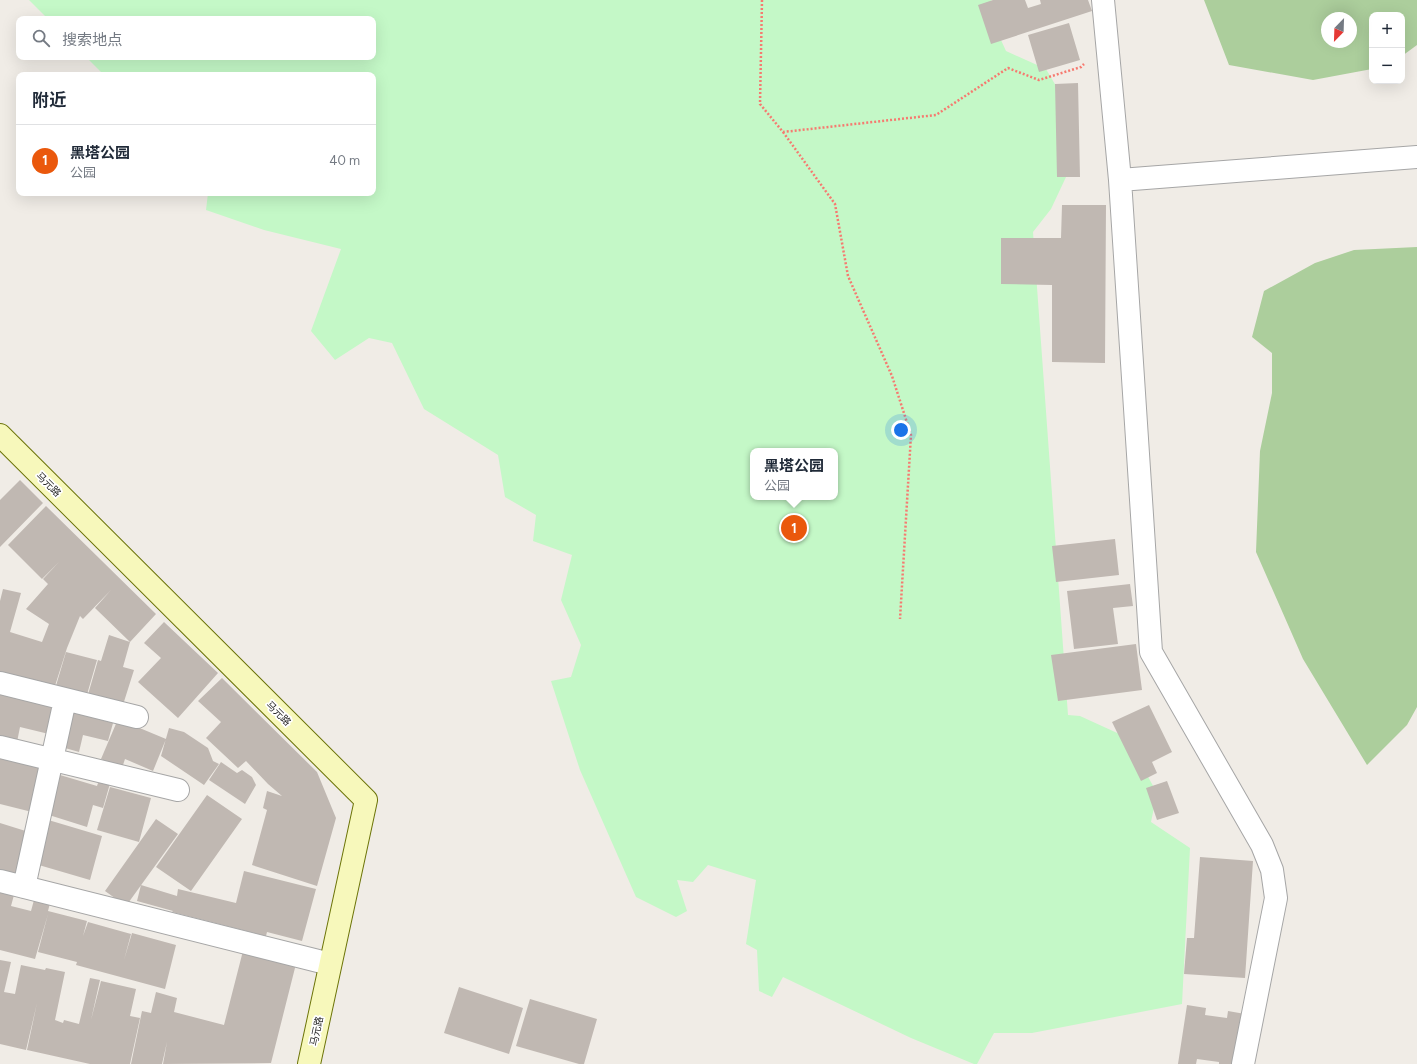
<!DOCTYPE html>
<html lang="zh">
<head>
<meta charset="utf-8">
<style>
	:root { --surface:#fff; --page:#f2f2f3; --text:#1f2937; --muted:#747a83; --line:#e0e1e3; --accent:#ea580c }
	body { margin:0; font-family:Figtree,"Noto Sans SC",sans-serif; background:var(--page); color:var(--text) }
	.controls { position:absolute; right:12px; top:12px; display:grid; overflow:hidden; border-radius:8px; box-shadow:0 4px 16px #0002 }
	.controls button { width:36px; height:36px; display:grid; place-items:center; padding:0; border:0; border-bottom:1px solid var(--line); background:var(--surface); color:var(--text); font:20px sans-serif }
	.compass { position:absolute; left:1321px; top:12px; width:36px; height:36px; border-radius:50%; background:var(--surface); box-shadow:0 4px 16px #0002; rotate:203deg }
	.you { position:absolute; left:901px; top:430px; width:14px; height:14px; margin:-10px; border:3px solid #fff; border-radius:50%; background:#1a73e8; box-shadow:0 0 0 6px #1a73e833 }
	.badge { display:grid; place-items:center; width:26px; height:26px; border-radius:50%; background:var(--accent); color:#fff; font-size:13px; font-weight:700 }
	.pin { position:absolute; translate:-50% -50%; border:2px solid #fff; box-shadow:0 1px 4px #0006 }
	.popup { position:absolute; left:750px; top:448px; width:88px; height:52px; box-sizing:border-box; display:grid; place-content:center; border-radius:8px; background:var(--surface); filter:drop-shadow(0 1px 3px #0005); font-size:13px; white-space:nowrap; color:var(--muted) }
	.popup b { font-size:15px; color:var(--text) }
	.popup::after { content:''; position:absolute; left:50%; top:100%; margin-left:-8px; border:8px solid transparent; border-top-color:var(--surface) }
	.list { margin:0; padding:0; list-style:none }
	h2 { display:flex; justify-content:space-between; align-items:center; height:52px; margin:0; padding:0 16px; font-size:17px }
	h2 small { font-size:13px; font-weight:400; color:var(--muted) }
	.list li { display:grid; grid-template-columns:26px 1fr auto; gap:12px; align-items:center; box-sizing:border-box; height:72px; padding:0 16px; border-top:1px solid var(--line) }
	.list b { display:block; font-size:15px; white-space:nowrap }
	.list p { margin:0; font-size:13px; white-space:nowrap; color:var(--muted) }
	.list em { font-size:13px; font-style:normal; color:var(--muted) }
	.icon { flex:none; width:22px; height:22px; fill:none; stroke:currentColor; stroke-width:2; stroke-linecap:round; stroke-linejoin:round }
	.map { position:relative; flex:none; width:1417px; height:1064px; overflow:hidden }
	.search { position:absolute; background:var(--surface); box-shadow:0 4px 16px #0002; left:16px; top:16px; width:360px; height:44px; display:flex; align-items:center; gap:10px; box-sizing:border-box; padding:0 14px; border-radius:8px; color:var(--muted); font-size:15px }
	.panel { position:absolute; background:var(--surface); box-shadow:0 4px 16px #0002; left:16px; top:72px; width:360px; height:124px; border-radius:8px }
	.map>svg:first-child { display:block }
	.forest { fill:#acce9c; fill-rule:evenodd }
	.park { fill:#c4f8c7; fill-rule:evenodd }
	.building { fill:#c0b8b2 }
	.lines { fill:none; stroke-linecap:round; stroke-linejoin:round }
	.street-casing { stroke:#a6a6a6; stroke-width:24 }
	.secondary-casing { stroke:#6c7408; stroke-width:24 }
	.path { stroke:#f67a70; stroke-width:2.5; stroke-dasharray:2 2; stroke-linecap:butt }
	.street { stroke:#fff; stroke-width:22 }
	.secondary { stroke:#f7f8bb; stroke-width:22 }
	.labels { text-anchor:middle; stroke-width:3.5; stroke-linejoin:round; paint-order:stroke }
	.street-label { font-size:10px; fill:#1f1f1f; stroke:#fff }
</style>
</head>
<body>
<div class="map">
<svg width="1417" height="1064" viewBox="0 0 1417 1064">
	<rect width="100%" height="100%" fill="#f0ece6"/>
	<path class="forest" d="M1204,0H1417V45L1402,56V15H1372V69L1313,80L1229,65ZM1327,18H1351V42H1327Z
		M1417,247V707L1407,725L1367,765L1303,659L1256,552L1260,451L1272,393V353L1252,337L1264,291L1315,263L1354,250Z"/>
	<path class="park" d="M29,0H992L985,5L1006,51L1046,69L1066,103V177L1051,209L1033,232L1068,715L1080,716L1126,737L1157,793L1151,822L1190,848L1182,1004L1032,1033H994L977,1064H974L911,1038L783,977L772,997L759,991L757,950L746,944L756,880L708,865L693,882L677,880L687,911L676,917L636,897L580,770L551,681L571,677L581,645L561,600L572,555L533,541L536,515L505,497L498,455L424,409L392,343L369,338L335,360L311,331L341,249L264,230L206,210L208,193H373V75H104L86,57H373V19H48ZM753,451H835V497H753Z"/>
	<path class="building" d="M993,0H1025L1028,8L1041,4L1040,0H1088L1092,11L991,44L978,5Z
		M1069,23L1080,60L1039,72L1028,35Z
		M1078,83L1080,177H1057L1055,84Z
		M1062,205H1106L1105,363L1052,362V285L1001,284V238H1061Z
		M20,480L43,503L0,547V500Z
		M46,506L156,614L130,642L95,608L111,590L83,619L80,616L67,648L54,689L0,673V601L3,589L21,593L10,632L42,642L49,624L26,609L48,584L43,579L59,562L42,579L8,545Z
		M1115,539L1119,575L1056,582L1052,546Z
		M1130,584L1133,606L1113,608L1118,644L1074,649L1067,591Z
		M164,622L218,673L178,718L138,682L161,658L144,643Z
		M109,635L130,642L123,667L134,670L122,708L87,698L98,660L101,661Z
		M1136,644L1142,690L1058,701L1051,655Z
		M66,652L97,660L86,698L55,689Z
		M222,678L317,772L336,818L317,886L252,865L267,810L263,808L267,791L282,796L268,784L246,761L238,768L206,738L221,722L198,701Z
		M0,693L59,707L53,735L20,727L17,742L0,738Z
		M67,705L115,716L108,741L83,735L79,752L58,746Z
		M1149,705L1172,752L1152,762L1157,773L1141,781L1112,722Z
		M118,719L166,739L153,771L125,759L122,768L101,759Z
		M169,728L184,732L208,748L213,761L219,764L204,785L161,756Z
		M0,753L44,763L32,812L0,804Z
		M221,762L237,773L242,770L252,777L256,785L245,804L209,780Z
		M60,775L97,786L100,777L111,780L103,808L93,805L87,827L49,815Z
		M1167,781L1179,813L1157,820L1146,788Z
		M110,787L151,798L139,842L97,830Z
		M207,795L242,819L191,891L156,867Z
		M45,819L102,836L90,880L32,863Z
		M156,819L178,834L126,906L105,891Z
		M0,823L32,833L18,876L0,870Z
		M1200,857L1253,861L1245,978L1184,974L1187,938H1194Z
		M244,871L316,889L302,941L267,932L266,936L172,912L173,911L137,901L141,885L177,896L178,889L236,903Z
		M0,892L14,895L11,906L31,911L34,900L50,903L48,911L87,921L83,936L88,922L131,934L124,960L132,933L176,945L165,989L76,965L77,962L38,952L48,914L35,959L0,950Z
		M245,943L298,956L271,1063L163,1064L167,1042L162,1064H131L142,1011L151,1013L156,992L177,998L174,1012L224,1025Z
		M0,960L11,962L4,992L15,994L21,965L45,970L46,968L65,972L55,1020L63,1023L64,1020L79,1024L90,978L100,980L91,1020L101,981L136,989L130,1016L140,1018L130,1064H90L27,1050L37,1003L26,1050L0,1044Z
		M459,987L523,1008L509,1054L444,1033Z
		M530,999L597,1019L584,1064H579L516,1046Z
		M1187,1005L1206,1008L1205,1015L1227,1018L1228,1011L1245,1014L1238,1064H1219V1062L1197,1059L1196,1064H1178Z"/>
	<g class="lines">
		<g class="street-casing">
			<path id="street" d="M1103,0L1120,180L1151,652L1262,845L1272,870L1276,898L1243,1064
				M1120,180L1417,157
				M0,683L137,717
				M0,747L178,790
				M0,881L330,964
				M24,887L65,700"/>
		</g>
		<g class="secondary-casing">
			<path id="secondary" d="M0,435L366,800L309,1064"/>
		</g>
		<path class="path" d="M762,0L760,104L783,132L936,115L1008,68L1039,80L1081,67L1084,64
			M783,132L835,204L848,276L892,376L911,435L900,619"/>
		<use href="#street" class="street"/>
		<use href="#secondary" class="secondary"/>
	</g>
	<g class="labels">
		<g class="street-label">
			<text transform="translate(49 484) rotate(45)" y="4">马元路</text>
			<text transform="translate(279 713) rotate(45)" y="4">马元路</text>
			<text transform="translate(316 1031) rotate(-78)" y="4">马元路</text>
		</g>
	</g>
</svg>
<div class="controls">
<button>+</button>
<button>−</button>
</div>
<svg class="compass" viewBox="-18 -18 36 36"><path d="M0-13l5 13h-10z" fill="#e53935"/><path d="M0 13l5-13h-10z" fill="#747a83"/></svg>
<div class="you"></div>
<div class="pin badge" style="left:794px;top:528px">1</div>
<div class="popup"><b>黑塔公园</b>公园</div>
<div class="search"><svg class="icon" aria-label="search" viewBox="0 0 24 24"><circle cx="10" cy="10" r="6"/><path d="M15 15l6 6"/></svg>搜索地点</div>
<section class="panel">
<h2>附近<small></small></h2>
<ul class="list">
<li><span class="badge">1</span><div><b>黑塔公园</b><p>公园</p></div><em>40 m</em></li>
</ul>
</section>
</div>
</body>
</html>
